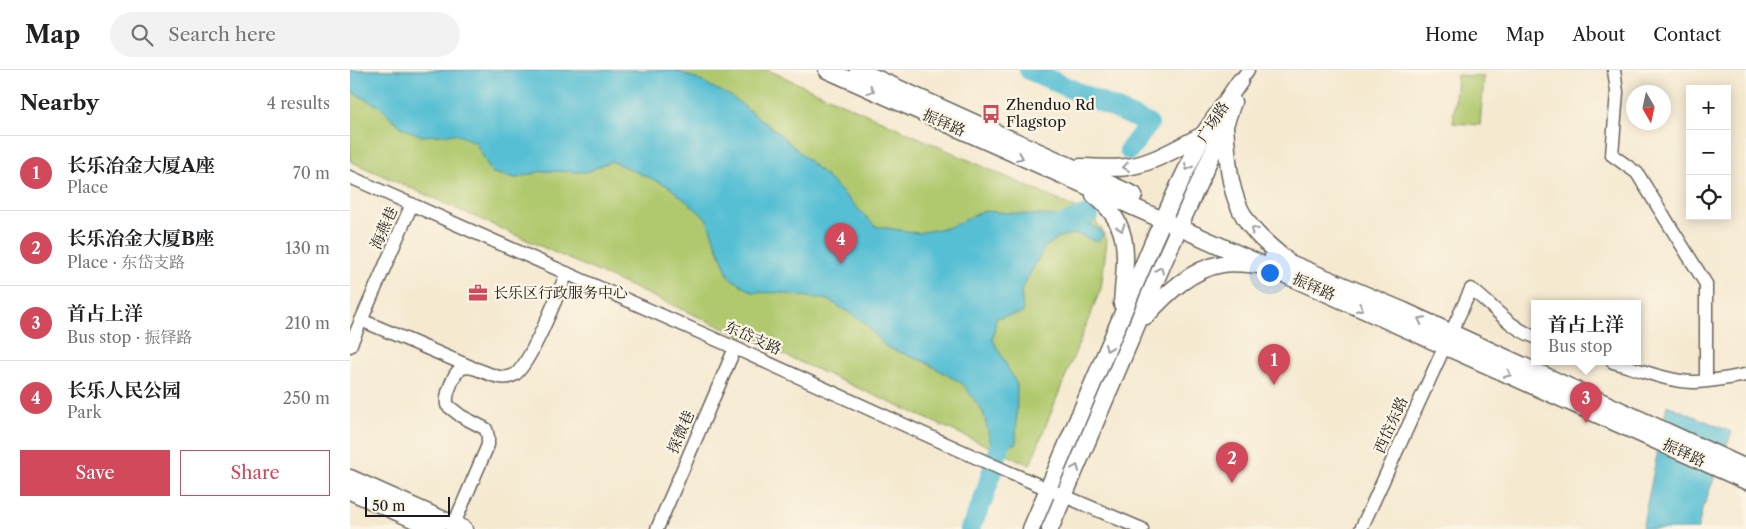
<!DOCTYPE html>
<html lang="en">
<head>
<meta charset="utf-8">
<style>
	:root { --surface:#fff; --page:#f2f2f2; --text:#202124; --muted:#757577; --line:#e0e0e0; --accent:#d1495b }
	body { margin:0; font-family:"Libre Caslon Text","Noto Serif SC",serif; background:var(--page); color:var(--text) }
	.controls { position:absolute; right:15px; top:15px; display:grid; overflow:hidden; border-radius:0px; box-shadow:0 2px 12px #0003 }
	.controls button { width:45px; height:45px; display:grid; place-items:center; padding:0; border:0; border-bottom:1px solid var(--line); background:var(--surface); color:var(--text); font:25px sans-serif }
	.compass { position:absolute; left:1276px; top:15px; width:45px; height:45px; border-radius:50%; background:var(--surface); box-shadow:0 2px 12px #0003; rotate:171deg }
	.scale { position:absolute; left:15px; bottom:12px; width:85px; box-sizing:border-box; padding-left:5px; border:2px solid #1c1c1c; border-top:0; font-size:14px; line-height:18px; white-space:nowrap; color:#1c1c1c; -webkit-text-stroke:4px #fcf5e5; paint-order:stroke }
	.you { position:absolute; left:919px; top:202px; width:18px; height:18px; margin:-12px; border:4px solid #fff; border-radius:50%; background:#1a73e8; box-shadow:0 0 0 8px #1a73e833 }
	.badge { display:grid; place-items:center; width:32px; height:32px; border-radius:50%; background:var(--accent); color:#fff; font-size:16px; font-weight:700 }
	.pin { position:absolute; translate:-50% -41px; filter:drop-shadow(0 1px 2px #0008) }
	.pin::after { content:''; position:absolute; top:26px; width:18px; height:15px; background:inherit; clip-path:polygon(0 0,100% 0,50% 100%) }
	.popup { position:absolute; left:1181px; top:230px; width:110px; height:65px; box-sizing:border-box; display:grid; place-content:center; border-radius:0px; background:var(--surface); filter:drop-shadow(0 1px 4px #0005); font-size:16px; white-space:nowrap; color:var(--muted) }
	.popup b { font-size:19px; color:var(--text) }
	.popup::after { content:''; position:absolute; left:50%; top:100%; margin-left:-10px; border:10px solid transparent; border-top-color:var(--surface) }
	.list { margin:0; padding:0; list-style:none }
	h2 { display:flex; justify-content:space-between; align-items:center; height:65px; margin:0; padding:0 20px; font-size:21px }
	h2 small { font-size:16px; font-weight:400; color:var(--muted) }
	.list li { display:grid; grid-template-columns:32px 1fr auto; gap:15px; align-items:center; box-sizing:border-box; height:75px; padding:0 20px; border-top:1px solid var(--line) }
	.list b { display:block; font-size:19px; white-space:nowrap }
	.list p { margin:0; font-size:16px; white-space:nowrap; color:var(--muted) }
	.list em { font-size:16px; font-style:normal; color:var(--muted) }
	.actions { display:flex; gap:10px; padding:15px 20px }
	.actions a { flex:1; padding:11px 0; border:1px solid var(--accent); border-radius:0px; text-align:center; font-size:18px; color:var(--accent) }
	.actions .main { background:var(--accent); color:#fff }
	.icon { flex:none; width:28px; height:28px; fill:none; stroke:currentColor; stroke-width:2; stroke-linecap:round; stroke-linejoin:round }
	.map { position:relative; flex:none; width:1396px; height:459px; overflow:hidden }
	header { display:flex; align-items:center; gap:30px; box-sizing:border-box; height:70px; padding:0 25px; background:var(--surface); border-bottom:1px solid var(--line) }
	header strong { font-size:24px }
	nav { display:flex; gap:28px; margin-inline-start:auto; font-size:18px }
	.search { width:350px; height:45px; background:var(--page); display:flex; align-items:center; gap:12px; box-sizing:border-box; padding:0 18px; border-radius:28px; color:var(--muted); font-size:19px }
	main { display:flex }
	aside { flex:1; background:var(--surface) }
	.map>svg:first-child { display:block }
	.green { fill:#b0c96e; stroke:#667245 }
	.water { fill:#57bfd4; stroke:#3a6e78 }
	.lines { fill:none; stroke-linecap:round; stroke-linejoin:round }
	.river { stroke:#57bfd4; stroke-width:20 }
	.minor-casing { stroke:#68645b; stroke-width:15 }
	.major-casing { stroke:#68645b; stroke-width:19 }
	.minor { stroke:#fff; stroke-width:12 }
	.major { stroke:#fff; stroke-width:16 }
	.oneway { stroke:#999 }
	.labels { text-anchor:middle; stroke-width:4.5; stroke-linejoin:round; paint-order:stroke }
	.poi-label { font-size:15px; fill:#1c1c1c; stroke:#fcf5e5; text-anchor:start }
	.street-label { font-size:15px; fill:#1c1c1c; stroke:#fcf5e5 }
</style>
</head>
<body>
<header>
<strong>Map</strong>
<div class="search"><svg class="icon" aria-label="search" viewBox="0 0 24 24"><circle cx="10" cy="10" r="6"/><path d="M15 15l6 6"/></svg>Search here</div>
<nav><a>Home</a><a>Map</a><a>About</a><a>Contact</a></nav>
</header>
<main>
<aside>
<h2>Nearby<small>4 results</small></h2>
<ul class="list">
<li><span class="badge">1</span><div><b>长乐冶金大厦A座</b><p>Place</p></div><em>70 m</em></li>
<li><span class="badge">2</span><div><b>长乐冶金大厦B座</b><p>Place · 东岱支路</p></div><em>130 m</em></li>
<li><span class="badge">3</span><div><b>首占上洋</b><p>Bus stop · 振铎路</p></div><em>210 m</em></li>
<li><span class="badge">4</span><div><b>长乐人民公园</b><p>Park</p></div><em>250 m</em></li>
</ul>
<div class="actions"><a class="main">Save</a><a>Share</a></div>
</aside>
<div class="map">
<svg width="1396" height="459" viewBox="0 0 1396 459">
	<rect width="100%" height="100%" fill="#fcf5e5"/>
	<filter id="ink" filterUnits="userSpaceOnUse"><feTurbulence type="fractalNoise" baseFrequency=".02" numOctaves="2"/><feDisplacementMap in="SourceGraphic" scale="10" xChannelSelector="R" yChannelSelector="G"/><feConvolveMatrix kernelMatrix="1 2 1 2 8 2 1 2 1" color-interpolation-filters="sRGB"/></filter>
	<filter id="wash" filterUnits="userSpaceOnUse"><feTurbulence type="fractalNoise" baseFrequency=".0096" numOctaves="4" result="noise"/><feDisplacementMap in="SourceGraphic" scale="20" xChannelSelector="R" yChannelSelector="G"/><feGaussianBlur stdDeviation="1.12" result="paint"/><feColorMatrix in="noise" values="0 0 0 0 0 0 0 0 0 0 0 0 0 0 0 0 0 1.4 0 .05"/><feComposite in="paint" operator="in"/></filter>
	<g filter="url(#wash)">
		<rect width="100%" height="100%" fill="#f5e9d0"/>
		<path class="green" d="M0,0H418L739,144L751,158L757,170L751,218L680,395L0,91Z
			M1107,5L1134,7L1130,55L1103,53Z"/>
		<path class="water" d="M0,0H323L345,8L382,27L432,66L482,112L525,156L568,163L600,157L633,141L731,148L754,163L748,172L727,164L717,165L708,168L694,178L671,220L673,243L646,248L643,270L667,315L666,374H641L633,342L613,314L575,292L536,277L513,251L478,230L431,223L402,222L379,207L356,148L318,116L261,91L237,102L193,101L166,108L142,103L125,72L105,64L72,66L52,58L29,36L0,21Z
			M1317,335L1382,362L1352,440L1348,459H1292Z"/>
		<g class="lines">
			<path class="river" d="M679,0L799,54L779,80
				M704,157L739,144
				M620,459L633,430L651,372L648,348"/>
		</g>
	</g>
	<g filter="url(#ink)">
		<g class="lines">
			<g class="minor-casing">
				<path id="minor" d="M1264,0L1267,22L1262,85L1287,103L1356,214V311
					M890,11L898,0
					M0,107L385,278L658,402L792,459
					M11,250L121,297
					M0,276L62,134
					M1263,292C1289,299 1316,311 1342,312C1360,312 1378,308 1396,305
					M104,454L138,375V367L136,359L111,346L97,335C96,325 99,319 103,309C116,279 142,317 164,305C180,296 208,223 217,203
					M307,459L385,278
					M1011,459L1121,219C1142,234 1159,258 1185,267"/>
			</g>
			<g class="major-casing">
				<path id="major" d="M477,0L1396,411
					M508,0L784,125
					M875,57C878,88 878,121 895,148C905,165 921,177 936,190
					M730,97C745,97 762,99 777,97C804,93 829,77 853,65
					M744,125C784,156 775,188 772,234
					M923,186L1054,241L1396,398
					M796,246C816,224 841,199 872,194C883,192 896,194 907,195
					M0,408L114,459
					M0,421L85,459
					M681,459L803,172L829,115L853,65L890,11
					M700,459L814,191L875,55L883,32"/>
			</g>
			<use href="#minor" class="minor"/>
			<use href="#major" class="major"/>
		</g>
		<defs><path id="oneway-chevron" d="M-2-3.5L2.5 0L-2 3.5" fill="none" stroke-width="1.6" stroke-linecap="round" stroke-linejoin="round" transform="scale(1.25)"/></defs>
		<g class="oneway">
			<use href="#oneway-chevron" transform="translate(521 20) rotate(24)"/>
			<use href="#oneway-chevron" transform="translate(670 87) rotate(24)"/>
			<use href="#oneway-chevron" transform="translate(776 97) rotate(173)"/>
			<use href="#oneway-chevron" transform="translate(838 97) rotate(115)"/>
			<use href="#oneway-chevron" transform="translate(771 158) rotate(71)"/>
			<use href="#oneway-chevron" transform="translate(904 160) rotate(-130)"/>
			<use href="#oneway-chevron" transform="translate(810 200) rotate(-68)"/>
			<use href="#oneway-chevron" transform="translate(1010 238) rotate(24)"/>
			<use href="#oneway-chevron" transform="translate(1071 250) rotate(-154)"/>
			<use href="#oneway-chevron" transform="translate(758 278) rotate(113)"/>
			<use href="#oneway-chevron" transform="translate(1158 304) rotate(24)"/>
			<use href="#oneway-chevron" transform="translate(726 398) rotate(-67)"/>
		</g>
	</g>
	<defs>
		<g id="bus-bare" transform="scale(1.5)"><path d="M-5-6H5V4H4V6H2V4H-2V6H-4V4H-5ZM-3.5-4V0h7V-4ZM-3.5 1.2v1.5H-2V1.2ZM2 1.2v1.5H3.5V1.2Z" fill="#d1495b" stroke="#fcf5e5" stroke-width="2.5" paint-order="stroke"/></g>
		<g id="office-bare" transform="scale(1.5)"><path d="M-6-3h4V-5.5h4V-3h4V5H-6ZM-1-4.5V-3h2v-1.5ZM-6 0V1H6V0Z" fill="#d1495b" stroke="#fcf5e5" stroke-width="2.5" paint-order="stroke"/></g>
	</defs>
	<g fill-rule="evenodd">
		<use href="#bus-bare" x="641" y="44"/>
		<use href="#office-bare" x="128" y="223"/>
	</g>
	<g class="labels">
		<g class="poi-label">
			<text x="656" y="40">Zhenduo Rd<tspan x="656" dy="17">Flagstop</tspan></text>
			<text x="143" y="228">长乐区行政服务中心</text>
		</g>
		<g class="street-label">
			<text transform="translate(863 52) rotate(-57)" y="5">广场路</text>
			<text transform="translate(594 53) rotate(24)" y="5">振铎路</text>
			<text transform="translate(34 158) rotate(-66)" y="5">海燕巷</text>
			<text transform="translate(964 217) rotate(24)" y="5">振铎路</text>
			<text transform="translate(403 268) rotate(24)" y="5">东岱支路</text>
			<text transform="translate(1041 355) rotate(-66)" y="5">西岱东路</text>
			<text transform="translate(331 362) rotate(-67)" y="5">探微巷</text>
			<text transform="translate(1334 383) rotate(25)" y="5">振铎路</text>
		</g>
	</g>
</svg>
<div class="controls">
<button>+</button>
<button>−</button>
<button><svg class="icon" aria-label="locate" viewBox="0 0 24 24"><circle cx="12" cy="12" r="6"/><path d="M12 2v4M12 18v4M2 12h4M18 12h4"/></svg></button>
</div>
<svg class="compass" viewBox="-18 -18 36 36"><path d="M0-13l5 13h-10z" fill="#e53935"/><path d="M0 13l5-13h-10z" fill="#757577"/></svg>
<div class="scale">50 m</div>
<div class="you"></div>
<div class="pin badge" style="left:924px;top:315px">1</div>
<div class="pin badge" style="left:882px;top:413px">2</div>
<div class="pin badge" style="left:1236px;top:353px">3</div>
<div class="popup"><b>首占上洋</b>Bus stop</div>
<div class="pin badge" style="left:491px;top:194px">4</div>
</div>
</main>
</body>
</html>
